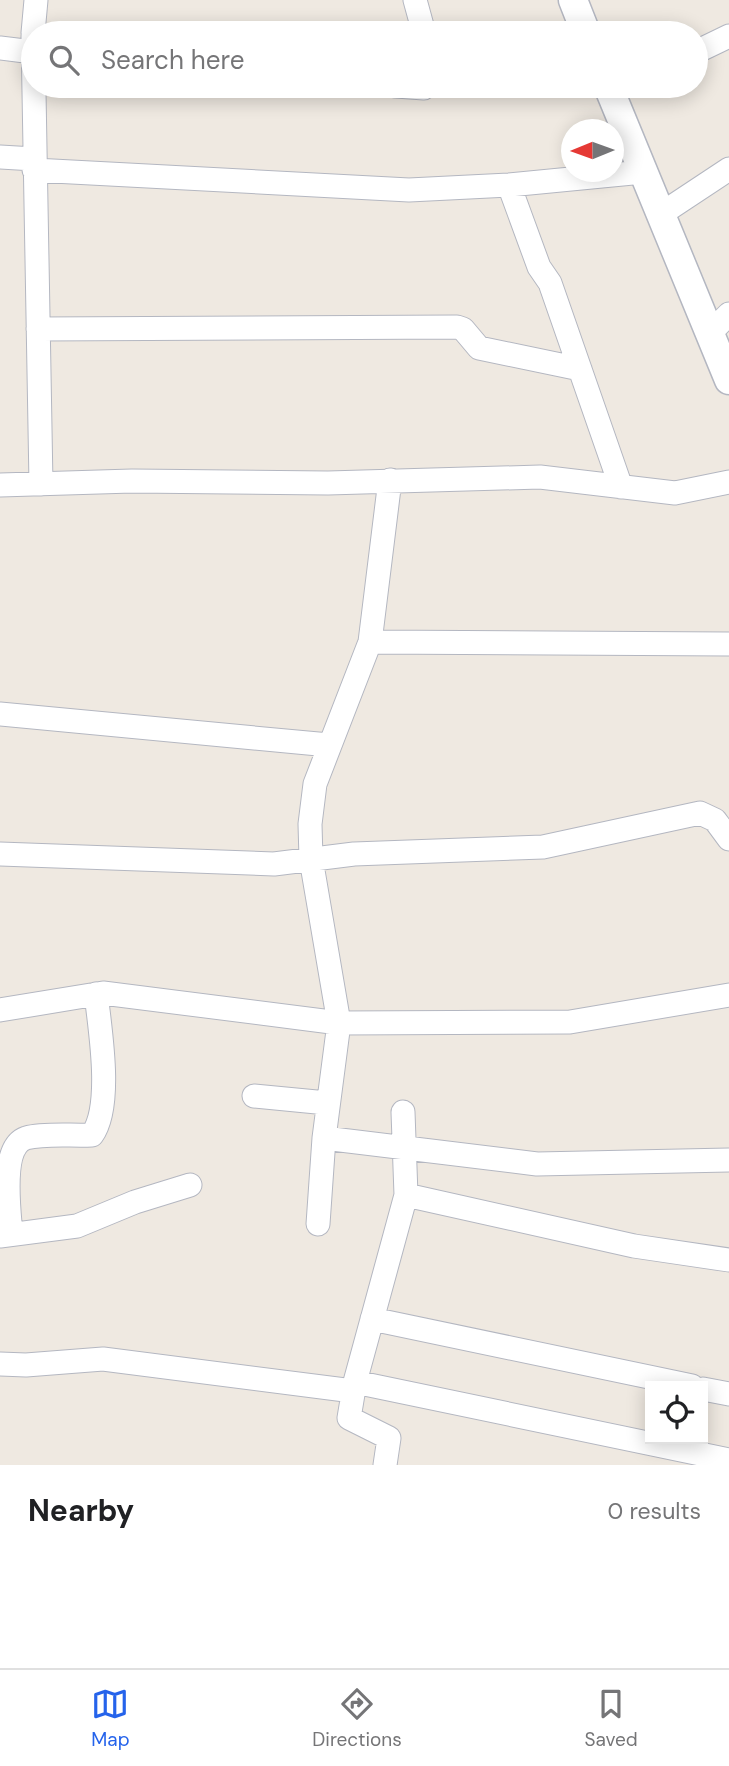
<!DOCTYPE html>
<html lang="en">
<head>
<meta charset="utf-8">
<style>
	:root { --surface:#fff; --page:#f6f6f6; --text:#202124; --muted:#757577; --line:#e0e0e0; --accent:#2563eb }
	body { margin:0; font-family:"DM Sans",sans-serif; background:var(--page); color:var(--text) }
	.controls { position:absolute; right:21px; bottom:21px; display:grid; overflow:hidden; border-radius:0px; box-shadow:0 4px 18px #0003 }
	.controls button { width:63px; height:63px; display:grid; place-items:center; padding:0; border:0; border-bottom:2px solid var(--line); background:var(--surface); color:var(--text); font:35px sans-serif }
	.compass { position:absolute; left:561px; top:119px; width:63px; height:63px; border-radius:50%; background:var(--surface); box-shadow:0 4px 18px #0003; rotate:269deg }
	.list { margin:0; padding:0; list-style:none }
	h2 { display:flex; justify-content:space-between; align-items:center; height:91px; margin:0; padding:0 28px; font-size:30px }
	h2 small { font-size:23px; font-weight:400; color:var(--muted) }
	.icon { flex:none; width:38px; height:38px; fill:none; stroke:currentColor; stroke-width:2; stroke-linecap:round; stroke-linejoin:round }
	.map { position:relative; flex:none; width:729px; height:1465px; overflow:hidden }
	.search { position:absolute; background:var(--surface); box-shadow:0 4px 18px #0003; left:21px; right:21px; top:21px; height:77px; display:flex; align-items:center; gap:18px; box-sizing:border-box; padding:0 24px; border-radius:38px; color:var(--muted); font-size:26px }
	.sheet { height:203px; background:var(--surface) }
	nav { display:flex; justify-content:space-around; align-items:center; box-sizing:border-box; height:98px; border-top:2px solid var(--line); background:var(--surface); font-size:19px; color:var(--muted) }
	nav a { display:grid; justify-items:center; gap:4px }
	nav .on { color:var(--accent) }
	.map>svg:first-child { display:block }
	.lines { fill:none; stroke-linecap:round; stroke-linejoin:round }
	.minor-casing { stroke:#b4b7c1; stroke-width:25 }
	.tertiary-casing { stroke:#b4b7c1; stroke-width:31 }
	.minor { stroke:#fff; stroke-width:23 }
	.tertiary { stroke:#fff; stroke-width:28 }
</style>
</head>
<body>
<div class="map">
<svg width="729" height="1465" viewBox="0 0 729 1465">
	<rect width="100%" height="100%" fill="#efe9e1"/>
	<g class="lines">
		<g class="minor-casing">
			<path id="minor" d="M415,0L424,33
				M33,33L36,0
				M33,36L41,484
				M0,48L33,52
				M696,52L729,36
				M396,86L424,88V86
				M0,157L34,159
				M34,170L409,190L509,185L643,172
				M509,185L539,267L550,283L621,487
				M661,214L729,169
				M38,329L457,327L463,329L479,348L580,369
				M710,333L729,314
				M390,480L370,642L315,784L310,824L311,859L339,1023L324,1138L537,1164L729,1160
				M0,485L132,481L328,483L540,477L675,493L729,482
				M370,642L729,644
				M0,714L329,745
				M0,854L274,864L354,854L543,847L700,813L715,820L729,839
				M0,1010L103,993L339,1023L570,1022L729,995
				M254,1096L327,1103
				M406,1195L634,1246L729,1260
				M318,1224L324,1138
				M11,1234C9,1209 0,1147 26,1138C45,1133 71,1136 92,1135C113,1106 100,1029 96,994
				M0,1236L77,1226L135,1202L190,1185
				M372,1319L692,1386
				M0,1364L26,1365L103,1359L353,1391
				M355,1382L729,1460
				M703,1389L729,1394
				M385,1465L389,1438L349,1418L355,1382L406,1195L403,1112"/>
		</g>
		<g class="tertiary-casing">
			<path id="tertiary" d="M573,0L586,33
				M608,86L729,380"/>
		</g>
		<use href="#minor" class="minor"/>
		<use href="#tertiary" class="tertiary"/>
	</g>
</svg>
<div class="controls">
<button><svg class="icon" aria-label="locate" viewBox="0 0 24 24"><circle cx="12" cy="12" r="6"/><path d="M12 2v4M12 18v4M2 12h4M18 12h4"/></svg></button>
</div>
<svg class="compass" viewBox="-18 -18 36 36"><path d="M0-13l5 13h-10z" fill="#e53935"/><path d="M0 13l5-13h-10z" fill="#757577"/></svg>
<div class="search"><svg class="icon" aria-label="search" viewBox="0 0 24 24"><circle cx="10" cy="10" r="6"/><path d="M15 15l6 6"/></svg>Search here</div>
</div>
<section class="sheet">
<h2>Nearby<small>0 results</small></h2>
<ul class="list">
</ul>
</section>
<nav>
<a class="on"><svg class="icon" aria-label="map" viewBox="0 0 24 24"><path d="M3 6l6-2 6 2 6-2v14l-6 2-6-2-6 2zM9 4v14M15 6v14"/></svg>Map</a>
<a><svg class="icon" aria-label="directions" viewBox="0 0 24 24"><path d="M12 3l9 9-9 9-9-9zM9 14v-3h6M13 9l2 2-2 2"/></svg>Directions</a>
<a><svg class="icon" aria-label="saved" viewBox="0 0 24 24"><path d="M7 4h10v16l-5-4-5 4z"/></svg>Saved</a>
</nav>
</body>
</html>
